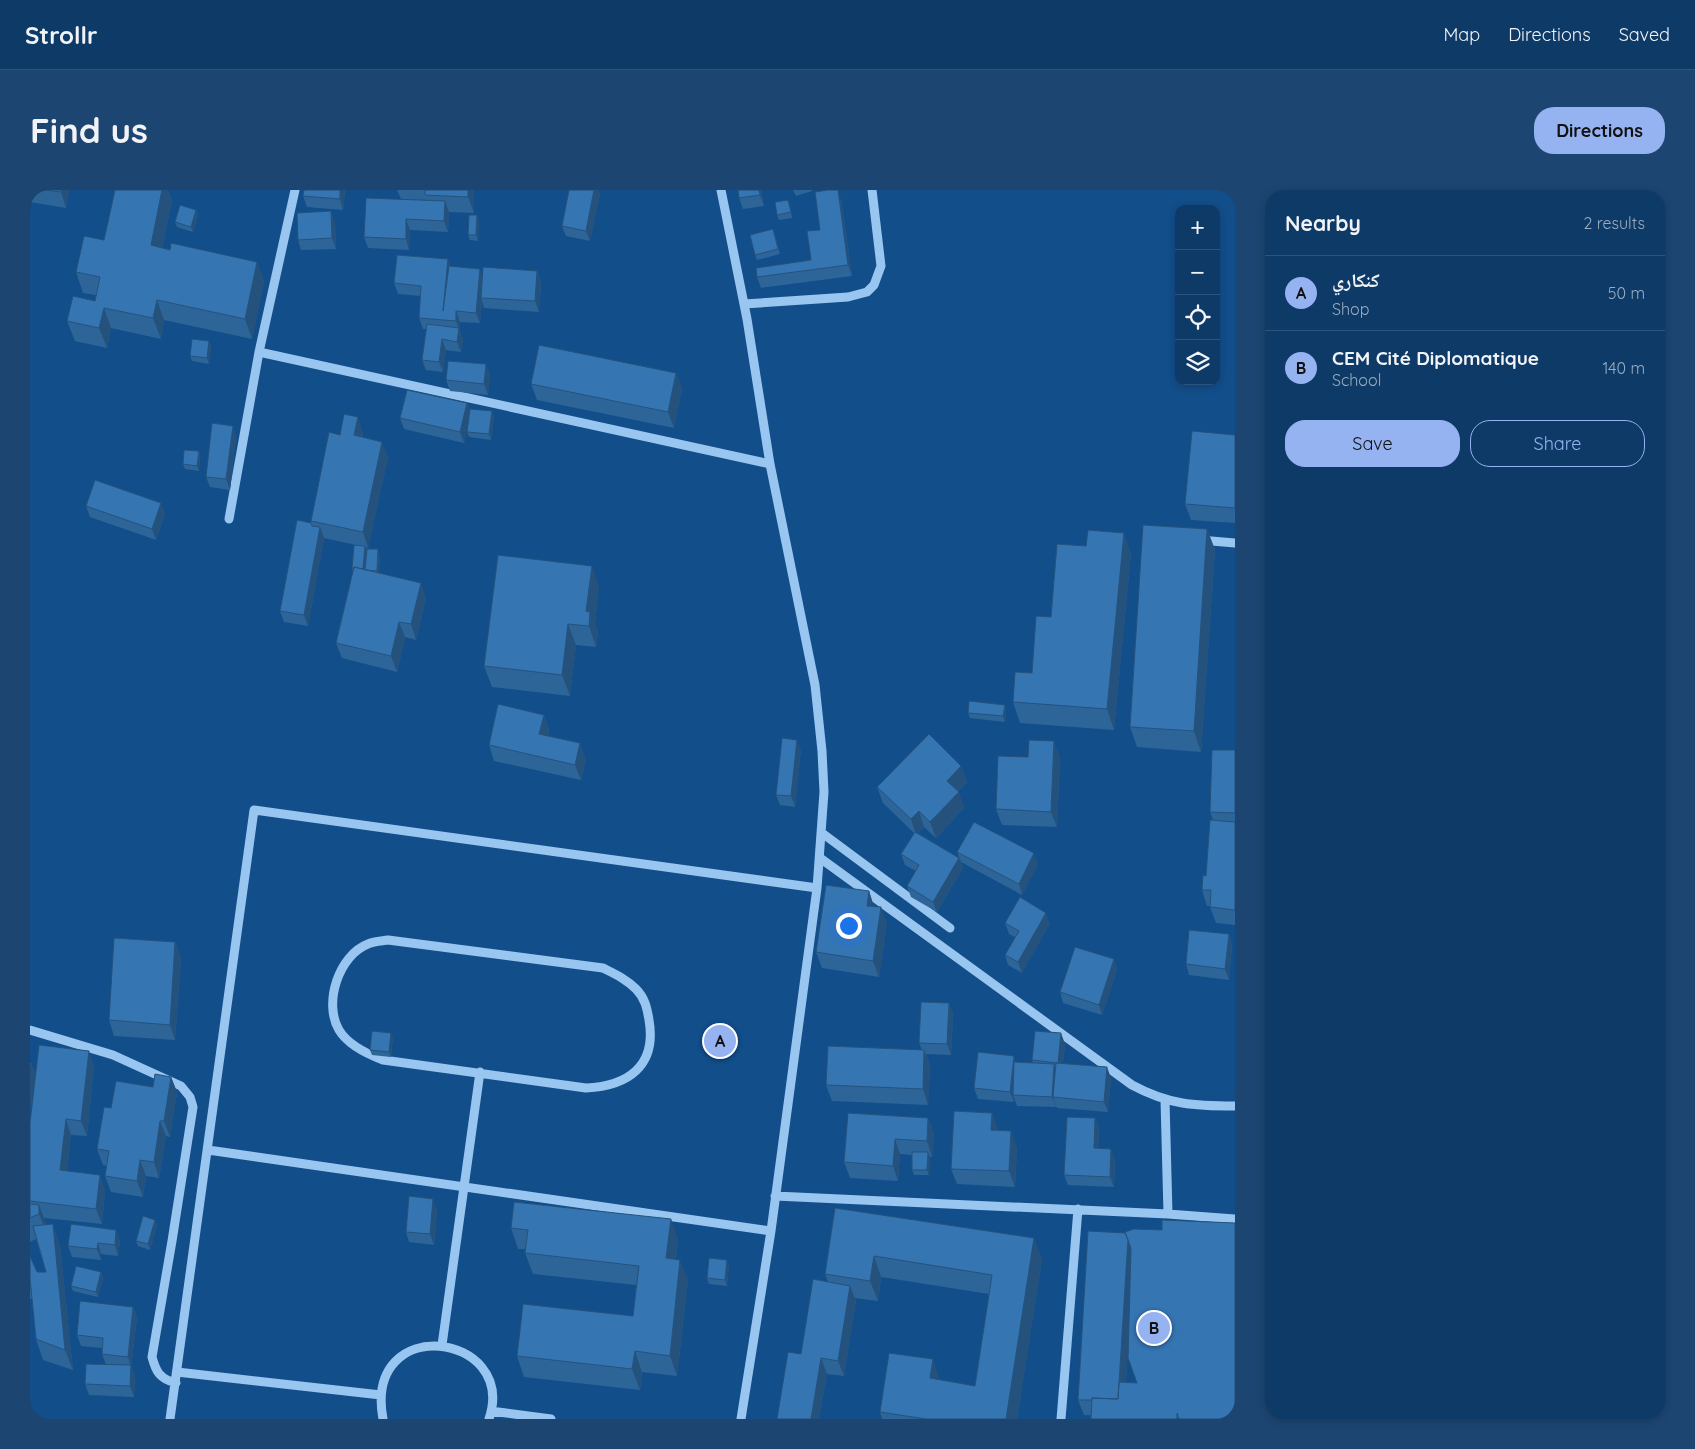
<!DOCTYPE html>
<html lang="en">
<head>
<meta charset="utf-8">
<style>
	:root { --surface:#0e3a68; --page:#1c4571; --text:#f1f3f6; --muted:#9badc0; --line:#2e547c; --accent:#95b2f1 }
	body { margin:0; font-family:Quicksand,"Noto Naskh Arabic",sans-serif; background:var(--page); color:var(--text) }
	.controls { position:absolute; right:15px; top:15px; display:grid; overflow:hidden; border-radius:10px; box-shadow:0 2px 8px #0003 }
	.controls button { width:45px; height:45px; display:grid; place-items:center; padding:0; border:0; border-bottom:1px solid var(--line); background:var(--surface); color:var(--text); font:25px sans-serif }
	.you { position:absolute; left:818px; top:735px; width:18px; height:18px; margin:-12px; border:4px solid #fff; border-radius:50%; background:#1a73e8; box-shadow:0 0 0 8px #1a73e833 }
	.badge { display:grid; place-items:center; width:32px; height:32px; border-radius:50%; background:var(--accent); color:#111; font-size:16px; font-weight:700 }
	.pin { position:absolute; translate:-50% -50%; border:2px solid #fff; box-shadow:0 1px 5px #0006 }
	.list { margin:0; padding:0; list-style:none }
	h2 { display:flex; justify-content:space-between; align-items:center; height:65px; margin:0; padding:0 20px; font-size:21px }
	h2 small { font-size:16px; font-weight:400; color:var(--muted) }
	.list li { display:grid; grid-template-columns:32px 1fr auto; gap:15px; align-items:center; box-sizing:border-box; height:75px; padding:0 20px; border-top:1px solid var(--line) }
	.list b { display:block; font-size:19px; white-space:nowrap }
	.list p { margin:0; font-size:16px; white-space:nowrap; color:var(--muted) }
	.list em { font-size:16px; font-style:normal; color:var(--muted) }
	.actions { display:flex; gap:10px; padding:15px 20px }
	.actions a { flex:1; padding:11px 0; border:1px solid var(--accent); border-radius:20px; text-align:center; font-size:18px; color:var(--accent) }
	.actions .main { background:var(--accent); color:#111 }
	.icon { flex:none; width:28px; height:28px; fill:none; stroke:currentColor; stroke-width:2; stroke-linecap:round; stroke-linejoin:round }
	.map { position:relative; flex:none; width:1205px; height:1229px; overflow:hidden; border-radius:20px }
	header { display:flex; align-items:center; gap:30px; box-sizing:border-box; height:70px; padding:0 25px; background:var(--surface); border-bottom:1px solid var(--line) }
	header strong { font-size:24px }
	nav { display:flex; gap:28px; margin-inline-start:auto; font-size:18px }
	.intro { display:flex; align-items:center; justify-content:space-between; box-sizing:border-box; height:120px; padding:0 30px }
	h1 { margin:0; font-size:35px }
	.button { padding:12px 22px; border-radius:20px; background:var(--accent); color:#111; font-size:18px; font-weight:700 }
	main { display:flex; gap:30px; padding:0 30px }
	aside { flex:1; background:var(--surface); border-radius:20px; box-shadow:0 2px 8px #0003 }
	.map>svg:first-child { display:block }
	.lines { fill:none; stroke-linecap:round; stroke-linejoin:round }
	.minor { stroke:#98c6f1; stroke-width:9 }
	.wall { fill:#2e6599; fill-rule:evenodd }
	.shaded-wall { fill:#25527d }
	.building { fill:#3575b2; stroke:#25527d }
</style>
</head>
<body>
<header>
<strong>Strollr</strong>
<nav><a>Map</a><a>Directions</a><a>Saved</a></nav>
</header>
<div class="intro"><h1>Find us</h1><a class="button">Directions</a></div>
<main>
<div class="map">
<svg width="1205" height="1229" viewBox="0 0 1205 1229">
	<rect width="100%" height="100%" fill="#124e8a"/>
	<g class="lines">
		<path class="minor" d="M691,0L717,129L740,274L785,495L792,561L794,602L787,698L741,1041L711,1229
			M714,114L818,107L837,102L844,95L851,76L842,0
			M229,162L740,274
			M199,329L229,162L265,0
			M1170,350L1205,353
			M792,643L920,738
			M790,668L1102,895C1139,915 1165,916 1205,916
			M358,750L573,778C585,784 596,789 606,799C615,808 617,818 619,830C627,876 598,896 556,898L353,870C337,864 318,855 309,840C293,813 309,765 338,754C344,751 352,751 358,750Z
			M0,840L83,865L151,896L160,907L163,917L142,1051L122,1167C126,1182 130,1189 146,1193
			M1135,910L1138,1024
			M178,960L741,1041
			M745,1006L1138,1024L1205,1029
			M412,1155L450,882
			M147,1182L351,1205
			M461,1221L521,1229
			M140,1229L224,620L787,698
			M353,1229C333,1122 488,1142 459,1229
			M1031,1229L1048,1019"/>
	</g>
	<path class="wall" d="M0,0H39L36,18L0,12Z
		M85,0H138L142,11L132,58L227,72L234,92L222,149L134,130L131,149L81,138L77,158L45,151L37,131L65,111L66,105L53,103L46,82L74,50Z
		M274,0H315L313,20L277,17L273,6Z
		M367,0H444V23L419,22L418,42L380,40L379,60L338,58L334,47L397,11L396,10L371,9Z
		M539,0H568L570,4L560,51L536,46L532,36Z
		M708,0H731L734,16L713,19L709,8Z
		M763,0H782V1L766,6Z
		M811,9L822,86L731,98L727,87L781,70L790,40Z
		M758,10L760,16L762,28L749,30L747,25Z
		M166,20L168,25L163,42L147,37L145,32Z
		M447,25L449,31L448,51L440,50L438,45Z
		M305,32L306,59L271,60L268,50Z
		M745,45L750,64L727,70L725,65Z
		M420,76L452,85L507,81L511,92L509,122L454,118L452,111L450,133L430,132V141L433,149L431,162L416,160L413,182L396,180L392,170L396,139H393L389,128L391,106L368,104L364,93Z
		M179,151L181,156L179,174L162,171L160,166Z
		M456,174L460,185L458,205L420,201L416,190Z
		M646,183L652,199L644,238L507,210L501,194Z
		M437,213L440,220L462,221L464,227L461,250L439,247L437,242V239L434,253L374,239L370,228Z
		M203,236L206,247L200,300L180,297L176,287Z
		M333,243V247L358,267L338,358L336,357L337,360L350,365L349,383L396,408L386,450L375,447L367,482L312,468L306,453L323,382L322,379L326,355L294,348L278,436L254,432L250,421L281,333V331L310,245Z
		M1205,245V333L1161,330L1155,314Z
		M169,261L170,266L169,281L155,279L153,274Z
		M56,316L135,324L126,350L60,327Z
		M1177,339L1185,360L1171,562L1107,557L1100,537Z
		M1101,363L1084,540L990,533L983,512L1002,483L1021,427Z
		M569,396L565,434L568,442L566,457L546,455L540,506L462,497L454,476Z
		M975,515L976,520L975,532L940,528L938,523Z
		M514,525L519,540L518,546L556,569L551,590L464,571L459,555Z
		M771,560L765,617L750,615L746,605Z
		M1205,560V735L1186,733L1180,717V716H1177L1172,700L1176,686L1183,630L1180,622Z
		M998,567H1030L1027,637L972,635L966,619Z
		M931,576L937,592L928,601L934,618L906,648L894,637L888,643L929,668L933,678L907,722L881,707L877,696L886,681L875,675L871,664L884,643L853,613L847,597Z
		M927,662L1008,674L992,705L931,672Z
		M839,701L844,717L857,733L849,787L792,778L786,762Z
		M975,733H1020L992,783L978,775L975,765L985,747L979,744Z
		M1199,744L1202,755L1199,790L1159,785L1156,774Z
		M145,752L151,768L145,850L84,846L79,830Z
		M1084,769L1087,780L1072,825L1033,813L1030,802Z
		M919,813L923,824L921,865L896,864L900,876L898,915L802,911L796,895L892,860L889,853Z
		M363,848L361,867L342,865L340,860Z
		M1035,854L1033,873L1081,888L1078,922L1027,918L1026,916V917L987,916L984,908V912L948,909L944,898L1003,873L1002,870Z
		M0,873H1L6,885L64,876L57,946L41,945L37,981L70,985L75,1001L72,1034L14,1028L16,1035L30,1055L43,1180L13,1170L6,1149L2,1109H0V1066L7,1082H16L6,1049L0,1052V933L3,910L0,917Z
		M141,887L147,902L140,947L136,946L129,988L116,986L113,1007L81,1002L75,986L77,976L73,975L67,959L81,918L123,897Z
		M962,923L968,940L987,957L985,997L927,994L921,979Z
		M898,928L904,944L902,967H900L899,985H884L882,980V965L870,964L868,991L820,988L814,972Z
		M1065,928L1069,938L1068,958L1085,969L1084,997L1038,995L1034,985Z
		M805,1018L1012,1069L987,1229H852L850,1222L910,1190L945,1196L959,1104L851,1087L848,1111L824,1108L826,1111L814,1186L797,1184L789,1229H747L798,1092L795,1084Z
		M407,1020L404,1055L379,1052L376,1042Z
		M125,1030L127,1035L120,1060L108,1056L106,1051Z
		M481,1038L648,1049L646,1069L658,1090L647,1186L612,1182L610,1200L494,1187L487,1166L603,1126L606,1095L503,1084L495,1063L496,1059H488Z
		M86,1040L90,1051L88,1066L71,1064V1070L42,1067L38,1056Z
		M1095,1043L1205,1229L1054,1225L1048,1210ZM1098,1153L1107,1193L1096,1192Z
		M699,1075L697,1096L679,1094L677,1088Z
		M71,1082L73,1088L68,1107L43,1101L41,1096Z
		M103,1117L107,1127L101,1177L105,1186L104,1207L59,1205L55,1194L76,1175L72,1164V1158L51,1156L47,1145Z"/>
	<path class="shaded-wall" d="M31,0H39L36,18L31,2Z
		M132,0H138L142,11L128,76L121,55Z
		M310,0H315L313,20L310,9Z
		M438,0H444V23L438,7Z
		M564,0H568L570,4L560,51L556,41Z
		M729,0H731L734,16L730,5Z
		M808,0L811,9L822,86L818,75Z
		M415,11L419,22L418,42L414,31Z
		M166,20L168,25L163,42L161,37Z
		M301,21L305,32L306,59L302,48Z
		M447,25L449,31L448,51L446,45Z
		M376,29L380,40L379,60L376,49Z
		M418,69L422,80L417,131L413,121Z
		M227,72L234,92L222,149L215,129Z
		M450,79L454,90L451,108L452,111L450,133L446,123Z
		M507,81L511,92L509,122L505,111Z
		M127,110L134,130L131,149L123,128Z
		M74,118L81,138L77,158L69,138Z
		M426,121L430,132V141L433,149L431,162L427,152L429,139L426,131Z
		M412,149L416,160L413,182L409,172Z
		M179,151L181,156L179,174L177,168Z
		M456,174L460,185L458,205L454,194Z
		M646,183L652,199L644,238L638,222Z
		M437,213L441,224L434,253L430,242Z
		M462,221L464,227L461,250L459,244Z
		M328,227L333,243L330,261L324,245Z
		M203,236L206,247L200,300L196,289Z
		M352,252L358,267L338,358L333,342Z
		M169,261L170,266L169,281L167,276Z
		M131,313L135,324L126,350L122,339Z
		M290,337L294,348L278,436L274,425Z
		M1177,339L1185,360L1171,562L1164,541Z
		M1094,343L1101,363L1084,540L1077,519Z
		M335,356L337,361L334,385L333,380Z
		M348,359L350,365L349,386L347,381Z
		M562,376L569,396L565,434L568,442L566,457L559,436L556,421Z
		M391,393L396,408L386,450L381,434Z
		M369,432L375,447L367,482L361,466Z
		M538,434L546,455L540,506L532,485Z
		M975,515L976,520L975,532L973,526Z
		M514,525L519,540L515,560L509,544Z
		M767,550L771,560L765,617L761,606Z
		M1024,551L1030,567L1027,637L1021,622Z
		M550,553L556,569L551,590L545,575Z
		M931,576L937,592L922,606L917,591Z
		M929,602L934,618L906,648L900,632Z
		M889,621L894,637L886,645L881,629Z
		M1004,663L1008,674L992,705L989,694Z
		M929,668L933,678L907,722L903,712Z
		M839,701L844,717L837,716Z
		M851,717L857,733L849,787L843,771Z
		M1016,723L1020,733L992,783L988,772Z
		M1199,744L1202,755L1199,790L1195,779Z
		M145,752L151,768L145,850L140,835Z
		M1084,769L1087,780L1072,825L1069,815Z
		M919,813L923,824L921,865L917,854Z
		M361,843L363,848L361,867L359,862Z
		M1031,843L1035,854L1032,883L1028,873Z
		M894,860L900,876L898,915L893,899Z
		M59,861L64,876L57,946L51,931Z
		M984,866L987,877L983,905L984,908V912L980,902Z
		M1,873L9,893L0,917V876Z
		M1024,874L1028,885L1023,907L1026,916V917L1022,907Z
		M1077,877L1081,888L1078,922L1074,912Z
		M141,887L147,902L140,947L134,931Z
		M962,923L968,939L967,956L961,940Z
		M898,928L904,944L902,967L897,951Z
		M1065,928L1069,938L1068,969L1064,958Z
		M36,929L41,945L36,996L30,980Z
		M130,931L136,946L129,988L124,972Z
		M981,941L987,957L985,997L979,981Z
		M865,949L870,964L868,991L863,976Z
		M1081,959L1085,969L1084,997L1080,987Z
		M898,962L900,967L899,985L897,980Z
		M110,970L116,986L113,1007L107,991Z
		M70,985L75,1001L72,1034L66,1019Z
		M403,1009L407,1020L404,1055L400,1044Z
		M9,1015L17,1036V1044L9,1024Z
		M641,1029L648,1049L644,1089L636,1068Z
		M125,1030L127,1035L120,1060L118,1054Z
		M23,1034L30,1055L43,1180L35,1160Z
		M86,1040L90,1051L88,1066L85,1055Z
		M1004,1048L1012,1069L987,1229H976Z
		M1098,1050L1103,1066L1094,1228L1088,1212Z
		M68,1053L71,1064V1070L67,1059Z
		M844,1066L851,1087L848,1111L840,1091Z
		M650,1070L658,1090L647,1186L640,1166Z
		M697,1070L699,1075L697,1096L695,1090Z
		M71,1082L73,1088L68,1107L66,1102Z
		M820,1096L826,1111L814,1186L808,1171Z
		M103,1117L107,1127L101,1177L98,1167Z
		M605,1161L612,1182L610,1200L602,1179Z
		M791,1168L797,1184L789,1229H781Z
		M903,1169L910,1190L900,1188Z
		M101,1175L105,1186L104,1207L100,1196Z"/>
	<path class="building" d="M15,0H31V2Z
		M85,0H132L121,55L140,60L141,53L227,72L215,129L127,110L123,128L74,118L69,138L37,131L43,106L65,111L70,87L46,82L54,46L74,50Z
		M274,0H310V9L273,6Z
		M395,0H438V7L395,5Z
		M539,0H564L556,41L532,36Z
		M708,0H729L730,5L709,8Z
		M798,0H808L818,75L727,87L726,78L781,70L777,41L790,40L785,2Z
		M336,8L415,11L414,31L376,29V49L334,47Z
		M758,10L761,22L747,25L745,12Z
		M150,15L166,20L161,37L145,32Z
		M301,21L302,48L268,50L267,23Z
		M439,25H447L446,45H438Z
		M743,39L748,59L725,65L720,45Z
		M367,65L418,69L413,121L419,76L450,79L446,123L426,121V131L389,128L391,96L364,93Z
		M453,77L507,81L505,111L451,108Z
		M397,134L429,138L427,152L412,149L409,172L392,170Z
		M162,149L179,151L177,168L160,166Z
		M509,155L646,183L638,222L501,194Z
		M418,171L456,174L454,194L416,190Z
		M377,200L437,213L430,242L370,228Z
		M440,219L462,221L459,244L437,242Z
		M314,224L328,227L324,245L352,252L333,342L281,331L299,242L310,245Z
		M182,233L203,236L196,289L176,287Z
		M1162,241L1205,245V318L1155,314Z
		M154,260L169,261L167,276L153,274Z
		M65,290L131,313L122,339L56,316Z
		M267,330L281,333L282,336L290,337L274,425L250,421Z
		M1113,335L1177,339L1164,541L1100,537Z
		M1058,340L1094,343L1077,519L983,512L985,482L1002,483L1006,426L1021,427L1027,354L1056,356Z
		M324,355L335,356L333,379L324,377V379H322Z
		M337,359H348L347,381L335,380Z
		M468,365L562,376L556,421L560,422L559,436L538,434L532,485L454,476Z
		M324,377L391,393L381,434L369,432L361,466L306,453Z
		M939,511L975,515L973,526L938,523Z
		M468,514L514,525L509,544L550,553L545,575L459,555Z
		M899,544L931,576L917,591L929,602L900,632L889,621L881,629L847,597Z
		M752,548L767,550L761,606L746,605Z
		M999,550L1024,551L1021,622L966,619L968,566L998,567Z
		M1182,560H1205V623L1180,622Z
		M1180,630L1205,632V720L1180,717L1181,700H1172L1173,685L1176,686Z
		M944,632L1004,663L989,694L927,662Z
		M885,642L929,668L903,712L877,696L889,675L871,664Z
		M796,695L839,701L837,716L851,717L843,771L786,762Z
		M990,707L1016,723L988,772L975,765L989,741L975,733Z
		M1159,740L1199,744L1195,779L1156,774Z
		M84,748L145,752L140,835L79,830Z
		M1045,757L1084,769L1069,815L1030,802Z
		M891,812L919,813L917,854L889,853Z
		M342,841L361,843L359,862L340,860Z
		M1005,841L1031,843L1028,873L1002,870Z
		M9,855L59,861L51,931L36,929L30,980L70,985L66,1019L0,1011V933Z
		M798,856L894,860L893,899L796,895Z
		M948,862L984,866L980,902L944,898Z
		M984,872L1024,874L1022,907L983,905Z
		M1026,873L1077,877L1074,912L1023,907Z
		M125,884L141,887L134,931H130L124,972L110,970L107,991L75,986L79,961L67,959L74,917L81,918L86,891L123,897Z
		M924,921L962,923L961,940L981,941L979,981L921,979Z
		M818,923L898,928L897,951L865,949L863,976L814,972Z
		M1037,927L1065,928L1064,958L1081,959L1080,987L1034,985Z
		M882,962H898L897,980H882Z
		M379,1006L403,1009L400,1044L376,1042Z
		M484,1012L641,1029L636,1068L650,1070L640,1166L605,1161L602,1179L487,1166L493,1114L603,1126L609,1076L495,1063L498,1040L481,1038Z
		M0,1014L9,1015V1024L0,1028Z
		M805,1018L1004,1048L976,1229H896L850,1222L859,1163L903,1169L900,1188L945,1196L962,1085L844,1066L840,1091L795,1084Z
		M113,1026L125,1030L118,1054L106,1051Z
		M1132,1030L1205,1033V1229H1149L1147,1223V1229H1061L1062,1208L1088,1209L1089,1192L1107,1193L1098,1168L1101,1058L1095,1042L1104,1039L1132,1040Z
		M23,1034L35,1160L6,1149L0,1088V1066L7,1082H16L3,1036Z
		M41,1034L86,1040L85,1055L68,1053L67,1059L38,1056Z
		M1058,1041L1095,1043L1098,1050L1088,1209L1062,1208V1210H1048Z
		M679,1068L697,1070L695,1090L677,1088Z
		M46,1076L71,1082L66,1102L41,1096Z
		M783,1089L820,1096L808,1171L791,1168L781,1229H747L758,1162L771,1164Z
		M50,1111L103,1117L98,1167L72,1164L73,1148L47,1145Z
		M56,1174L101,1175L100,1196L55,1194Z"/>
</svg>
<div class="controls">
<button>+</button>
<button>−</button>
<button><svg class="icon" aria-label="locate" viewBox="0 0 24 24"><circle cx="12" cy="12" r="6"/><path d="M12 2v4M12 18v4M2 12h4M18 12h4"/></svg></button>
<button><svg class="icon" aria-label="layers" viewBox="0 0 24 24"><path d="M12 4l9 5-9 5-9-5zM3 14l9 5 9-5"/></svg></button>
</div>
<div class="you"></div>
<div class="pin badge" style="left:690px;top:851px">A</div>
<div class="pin badge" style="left:1124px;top:1138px">B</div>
</div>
<aside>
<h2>Nearby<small>2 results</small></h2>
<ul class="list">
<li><span class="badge">A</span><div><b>كنكاري</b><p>Shop</p></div><em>50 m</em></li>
<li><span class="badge">B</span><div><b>CEM Cité Diplomatique</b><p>School</p></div><em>140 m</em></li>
</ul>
<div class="actions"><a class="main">Save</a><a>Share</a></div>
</aside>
</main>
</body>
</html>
